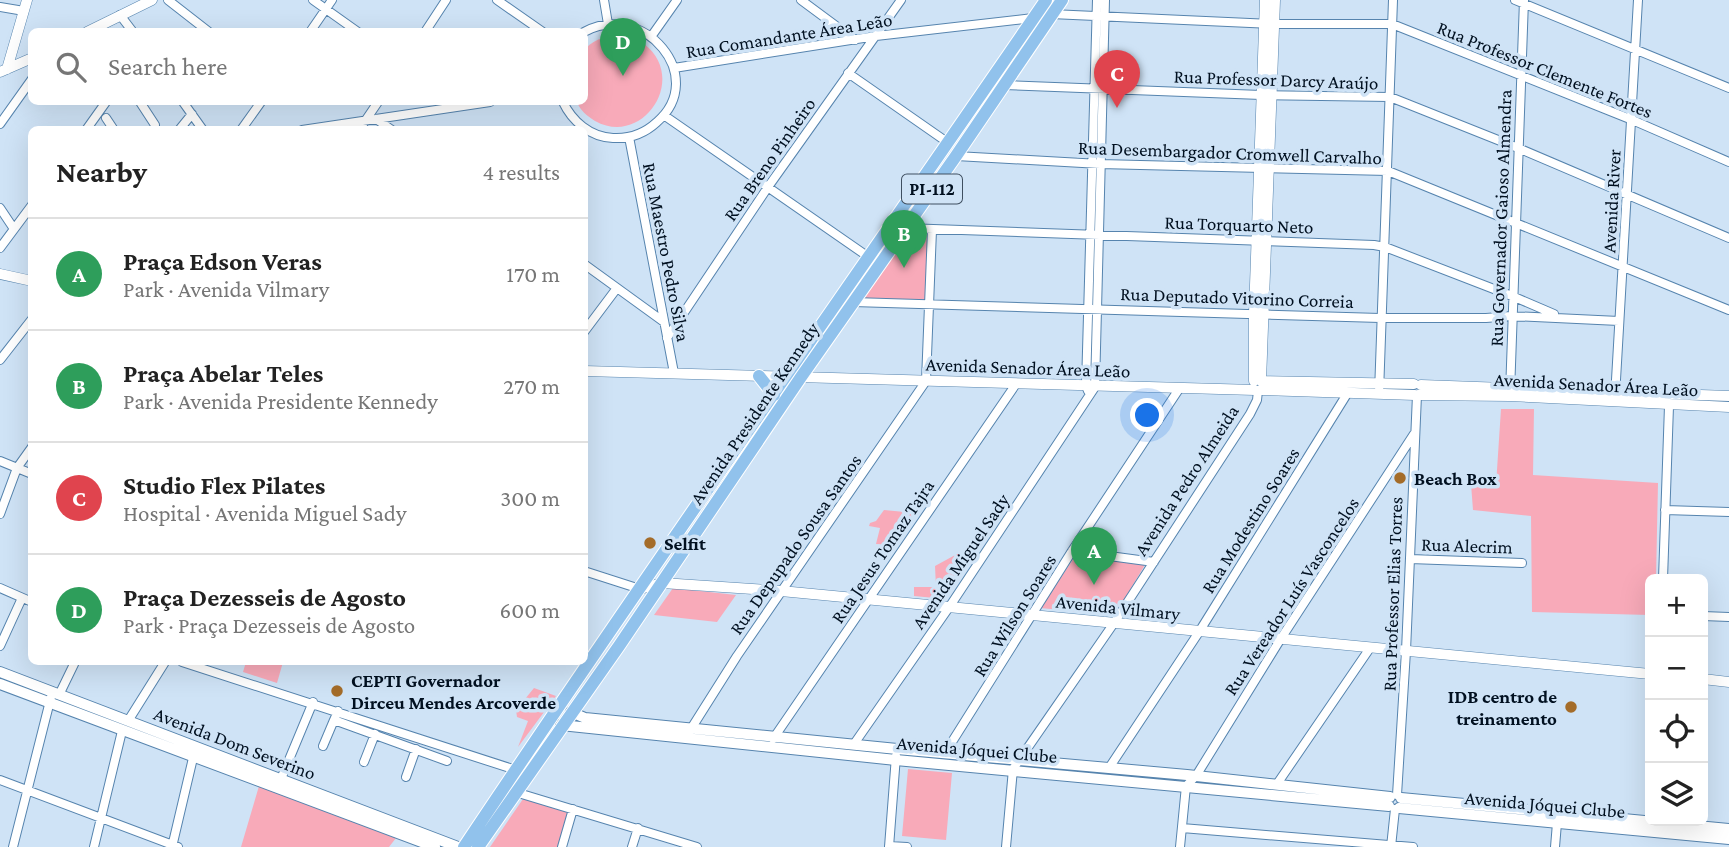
<!DOCTYPE html>
<html lang="en">
<head>
<meta charset="utf-8">
<style>
	:root { --surface:#fff; --page:#f2f2f2; --text:#222; --muted:#767676; --line:#e0e0e0; --accent:#a46c29 }
	body { margin:0; font-family:"Crimson Pro",serif; background:var(--page); color:var(--text) }
	.controls { position:absolute; right:21px; bottom:21px; display:grid; overflow:hidden; border-radius:10px; box-shadow:0 7px 28px #0002 }
	.controls button { width:63px; height:63px; display:grid; place-items:center; padding:0; border:0; border-bottom:2px solid var(--line); background:var(--surface); color:var(--text); font:35px sans-serif }
	.you { position:absolute; left:1148px; top:416px; width:24px; height:24px; margin:-18px; border:5px solid #fff; border-radius:50%; background:#1a73e8; box-shadow:0 0 0 10px #1a73e833 }
	.badge { display:grid; place-items:center; width:46px; height:46px; border-radius:50%; background:var(--accent); color:#fff; font-size:23px; font-weight:700 }
	.pin { position:absolute; translate:-50% -58px; filter:drop-shadow(0 2px 4px #0008) }
	.pin::after { content:''; position:absolute; top:37px; width:24px; height:21px; background:inherit; clip-path:polygon(0 0,100% 0,50% 100%) }
	.list { margin:0; padding:0; list-style:none }
	h2 { display:flex; justify-content:space-between; align-items:center; height:91px; margin:0; padding:0 28px; font-size:30px }
	h2 small { font-size:23px; font-weight:400; color:var(--muted) }
	.list li { display:grid; grid-template-columns:46px 1fr auto; gap:21px; align-items:center; box-sizing:border-box; height:112px; padding:0 28px; border-top:2px solid var(--line) }
	.list b { display:block; font-size:26px; white-space:nowrap }
	.list p { margin:0; font-size:23px; white-space:nowrap; color:var(--muted) }
	.list em { font-size:23px; font-style:normal; color:var(--muted) }
	.icon { flex:none; width:38px; height:38px; fill:none; stroke:currentColor; stroke-width:2; stroke-linecap:round; stroke-linejoin:round }
	.map { position:relative; flex:none; width:1729px; height:847px; overflow:hidden }
	.search { position:absolute; background:var(--surface); box-shadow:0 7px 28px #0002; left:28px; top:28px; width:560px; height:77px; display:flex; align-items:center; gap:18px; box-sizing:border-box; padding:0 24px; border-radius:10px; color:var(--muted); font-size:26px }
	.panel { position:absolute; background:var(--surface); box-shadow:0 7px 28px #0002; left:28px; top:126px; width:560px; height:539px; border-radius:10px }
	.map>svg:first-child { display:block }
	.green { fill:#f8aab9 }
	.lines { fill:none; stroke-linecap:round; stroke-linejoin:round }
	.minor-casing { stroke:#5684ae; stroke-width:10 }
	.tertiary-casing { stroke:#5684ae; stroke-width:11 }
	.secondary-casing { stroke:#5684ae; stroke-width:12 }
	.primary-casing { stroke:#fff; stroke-width:14 }
	.minor { stroke:#fff; stroke-width:8 }
	.tertiary { stroke:#fff; stroke-width:10 }
	.secondary { stroke:#fff; stroke-width:10 }
	.primary { stroke:#91c2ec; stroke-width:12 }
	.poi-dot { fill:#a46c29; stroke:#cfe3f6; stroke-width:2.5 }
	.labels { text-anchor:middle; stroke-width:7; stroke-linejoin:round; paint-order:stroke }
	.shield { fill:#cfe3f6; stroke:#3f4f60; stroke-width:2 }
	.shield-label { font-size:18px; font-weight:bold; fill:#011020 }
	.street-label { font-size:19px; fill:#011020; stroke:#cfe3f6 }
	.poi-label { font-size:19px; font-weight:bold; fill:#011020; stroke:#cfe3f6; text-anchor:start }
</style>
</head>
<body>
<div class="map">
<svg width="1729" height="847" viewBox="0 0 1729 847">
	<rect width="100%" height="100%" fill="#cfe3f6"/>
	<path class="green" d="M624,36C631,38 639,40 644,44C689,78 643,148 595,121C587,116 580,110 577,102H584L585,49C596,37 609,36 624,36Z
		M903,234L930,235L929,305L853,302Z
		M1501,409H1534L1533,475L1658,483L1656,579H1650V615L1532,612L1531,516L1473,510L1471,484L1496,485Z
		M884,510L915,513L892,545L876,544L880,528L869,526L870,523L876,521Z
		M957,554H976L945,599L914,596V587H936L935,566Z
		M1076,555L1146,563L1115,615L1040,608Z
		M673,588L736,595L717,622L654,615Z
		M246,662H283L277,683L243,672Z
		M534,688L556,696L518,747L528,721L517,717L516,710Z
		M908,769L952,773L946,840L902,836Z
		M259,786L396,838L389,847H241Z
		M523,799L570,812L558,847H490Z"/>
	<g class="lines">
		<g class="minor-casing">
			<path id="minor" d="M168,0L209,32
				M313,0L358,32
				M497,0L543,32
				M604,0L608,24
				M801,0L855,40
				M1515,0L1729,88
				M0,7L24,11
				M1051,14L1274,24H1392L1630,119L1729,162
				M120,15L133,32
				M310,32L332,0
				M425,32L446,0
				M653,34L677,0
				M674,68L876,36L1033,18
				M848,73L947,142
				M1004,85L1261,95L1390,97L1518,148L1729,238
				M140,102L155,125L154,130
				M183,102L203,130
				M563,102C572,121 590,137 613,138C630,139 644,134 657,122C709,77 644,0 584,32
				M665,116L870,258
				M106,118L114,130
				M376,119L392,130
				M0,124L32,79
				M86,130L106,102
				M179,130L192,114
				M241,130L261,102
				M302,130L490,102
				M359,130L378,102
				M629,137L674,373
				M956,156L1100,164L1388,171L1729,310
				M0,208L14,229
				M905,228L1374,245L1385,247L1512,296L1554,314
				M0,248L32,205
				M584,264L664,322
				M853,302L1380,318H1486L1511,316L1619,321
				M584,332L617,288
				M667,338L768,187L901,0
				M0,360L32,319
				M1088,391L1086,386L1097,0
				M1379,393L1393,0
				M1510,393L1524,0
				M1615,397L1638,0
				M0,461L32,474
				M1665,510L1729,512
				M0,514L17,468L32,447
				M1072,551L1154,562
				M1410,559L1522,563
				M584,571L640,589
				M1663,579L1669,406
				M0,588L32,602
				M1703,616L1729,617
				M0,646L22,598
				M182,662L519,771
				M59,695L75,662
				M338,711L334,720L447,761
				M128,721L165,662
				M689,732L737,656L926,381L932,230
				M773,739L1016,384
				M854,744L950,606L1095,387L1105,0
				M323,746L334,720
				M945,753L1072,551L1179,389
				M364,762L375,734
				M1109,768L1199,632L1347,394
				M406,777L416,749
				M281,779L313,702
				M0,780L178,847
				M1277,784L1370,648
				M515,792L697,847
				M1397,795L1406,651L1417,395
				M1182,828L1413,847
				M889,846L907,847
				M13,847L51,697
				M94,847L122,731
				M172,847L193,758
				M562,847L573,809
				M632,847L638,828
				M889,847L896,756
				M1006,847L1013,769L1114,623L1250,414L1257,400L1258,391
				M1180,847L1186,786L1196,776L1280,640L1414,434
				M1391,847L1395,809
				M1555,847L1557,823"/>
		</g>
		<g class="tertiary-casing">
			<path id="tertiary" d="M1275,0L1261,381L1414,384
				M87,32L152,0
				M7,69L27,0
				M0,72L32,58
				M0,274L32,281
				M584,371L1255,390
				M1254,381V314L1265,0
				M1421,385L1729,396
				M1261,390L1415,395
				M1418,395L1510,396L1729,407
				M640,589L662,583L781,591L1650,674
				M1703,679L1729,682"/>
		</g>
		<g class="secondary-casing">
			<path id="secondary" d="M0,672L458,847
				M0,684L435,847
				M571,712L585,718L897,749L1187,775L1390,797
				M561,725L896,760L1389,806
				M1401,798L1729,829
				M1399,808L1729,839"/>
		</g>
		<g class="primary-casing">
			<path id="primary" d="M759,376L774,395
				M464,847C654,562 852,283 1046,0
				M478,847L619,646L801,377L956,156L1062,0"/>
		</g>
		<use href="#minor" class="minor"/>
		<use href="#tertiary" class="tertiary"/>
		<use href="#secondary" class="secondary"/>
		<use href="#primary" class="primary"/>
	</g>
	<g class="poi-dot">
		<circle cx="1400" cy="478" r="7"/>
		<circle cx="650" cy="543" r="7"/>
		<circle cx="337" cy="691" r="7"/>
		<circle cx="1571" cy="707" r="7"/>
	</g>
	<g class="labels">
		<rect class="shield" x="902" y="174.5" width="60" height="29" rx="5"/>
		<g class="shield-label">
			<text x="932" y="195">PI-112</text>
		</g>
		<g class="street-label">
			<text transform="translate(789 35) rotate(-9)" y="7">Rua Comandante Área Leão</text>
			<text transform="translate(1545 69) rotate(22)" y="7">Rua Professor Clemente Fortes</text>
			<text transform="translate(1276 79) rotate(2)" y="7">Rua Professor Darcy Araújo</text>
			<text transform="translate(1230 152) rotate(2)" y="7">Rua Desembargador Cromwell Carvalho</text>
			<text transform="translate(769 159) rotate(-55)" y="7">Rua Breno Pinheiro</text>
			<text transform="translate(1611 201) rotate(-87)" y="7">Avenida River</text>
			<text transform="translate(1500 218) rotate(-88)" y="7">Rua Governador Gaioso Almendra</text>
			<text transform="translate(1239 224) rotate(2)" y="7">Rua Torquarto Neto</text>
			<text transform="translate(667 252) rotate(79)" y="7">Rua Maestro Pedro Silva</text>
			<text transform="translate(1237 297) rotate(2)" y="7">Rua Deputado Vitorino Correia</text>
			<text transform="translate(1028 367) rotate(2)" y="7">Avenida Senador Área Leão</text>
			<text transform="translate(1596 384) rotate(3)" y="7">Avenida Senador Área Leão</text>
			<text transform="translate(754 413) rotate(-56)" y="7">Avenida Presidente Kennedy</text>
			<text transform="translate(1186 480) rotate(-57)" y="7">Avenida Pedro Almeida</text>
			<text transform="translate(1250 520) rotate(-58)" y="7">Rua Modestino Soares</text>
			<text transform="translate(795 544) rotate(-55)" y="7">Rua Depupado Sousa Santos</text>
			<text transform="translate(1467 545) rotate(2)" y="7">Rua Alecrim</text>
			<text transform="translate(882 551) rotate(-56)" y="7">Rua Jesus Tomaz Tajra</text>
			<text transform="translate(960 561) rotate(-56)" y="7">Avenida Miguel Sady</text>
			<text transform="translate(1392 594) rotate(-88)" y="7">Rua Professor Elias Torres</text>
			<text transform="translate(1291 596) rotate(-57)" y="7">Rua Vereador Luís Vasconcelos</text>
			<text transform="translate(1118 607) rotate(6)" y="7">Avenida Vilmary</text>
			<text transform="translate(1014 615) rotate(-58)" y="7">Rua Wilson Soares</text>
			<text transform="translate(235 743) rotate(21)" y="7">Avenida Dom Severino</text>
			<text transform="translate(977 749) rotate(5)" y="7">Avenida Jóquei Clube</text>
			<text transform="translate(1545 804) rotate(5)" y="7">Avenida Jóquei Clube</text>
		</g>
		<g class="poi-label">
			<text x="1414" y="485">Beach Box</text>
			<text x="664" y="550">Selfit</text>
			<text x="351" y="687">CEPTI Governador<tspan x="351" dy="22">Dirceu Mendes Arcoverde</tspan></text>
			<text x="1557" y="703" text-anchor="end">IDB centro de<tspan x="1557" dy="22">treinamento</tspan></text>
		</g>
	</g>
</svg>
<div class="controls">
<button>+</button>
<button>−</button>
<button><svg class="icon" aria-label="locate" viewBox="0 0 24 24"><circle cx="12" cy="12" r="6"/><path d="M12 2v4M12 18v4M2 12h4M18 12h4"/></svg></button>
<button><svg class="icon" aria-label="layers" viewBox="0 0 24 24"><path d="M12 4l9 5-9 5-9-5zM3 14l9 5 9-5"/></svg></button>
</div>
<div class="you"></div>
<div class="pin badge" style="left:1094px;top:585px;background:#2e9e5b">A</div>
<div class="pin badge" style="left:904px;top:268px;background:#2e9e5b">B</div>
<div class="pin badge" style="left:1117px;top:108px;background:#e0444e">C</div>
<div class="pin badge" style="left:623px;top:76px;background:#2e9e5b">D</div>
<div class="search"><svg class="icon" aria-label="search" viewBox="0 0 24 24"><circle cx="10" cy="10" r="6"/><path d="M15 15l6 6"/></svg>Search here</div>
<section class="panel">
<h2>Nearby<small>4 results</small></h2>
<ul class="list">
<li><span class="badge" style="background:#2e9e5b">A</span><div><b>Praça Edson Veras</b><p>Park · Avenida Vilmary</p></div><em>170 m</em></li>
<li><span class="badge" style="background:#2e9e5b">B</span><div><b>Praça Abelar Teles</b><p>Park · Avenida Presidente Kennedy</p></div><em>270 m</em></li>
<li><span class="badge" style="background:#e0444e">C</span><div><b>Studio Flex Pilates</b><p>Hospital · Avenida Miguel Sady</p></div><em>300 m</em></li>
<li><span class="badge" style="background:#2e9e5b">D</span><div><b>Praça Dezesseis de Agosto</b><p>Park · Praça Dezesseis de Agosto</p></div><em>600 m</em></li>
</ul>
</section>
</div>
</body>
</html>
